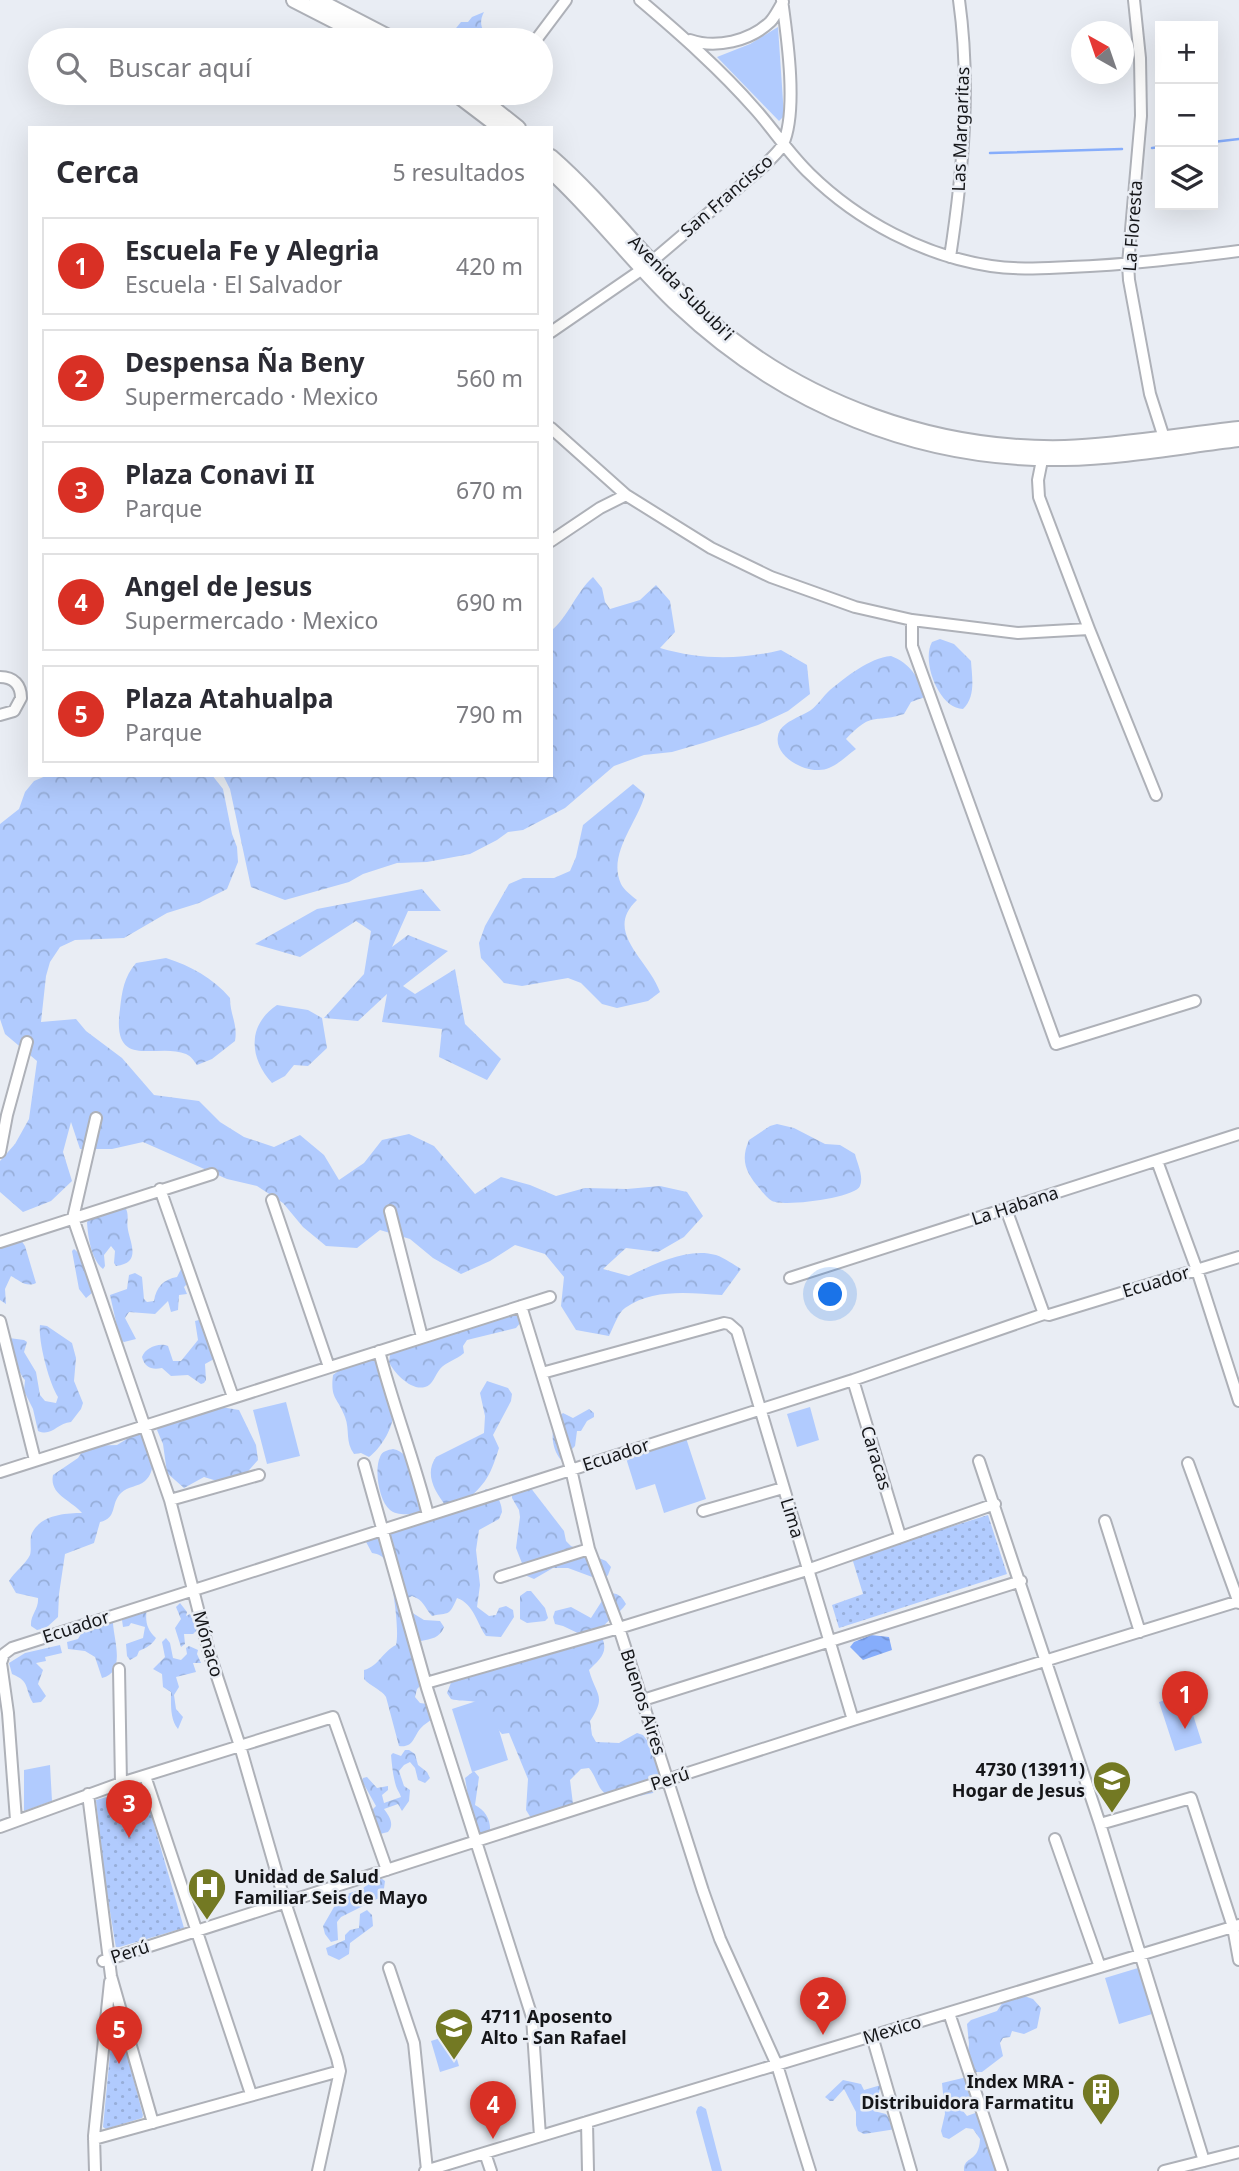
<!DOCTYPE html>
<html lang="es">
<head>
<meta charset="utf-8">
<style>
	:root { --surface:#fff; --page:#f2f2f3; --text:#2b2b33; --muted:#7c7c81; --line:#e1e1e2; --accent:#d93025 }
	body { margin:0; font-family:"Noto Sans",sans-serif; background:var(--page); color:var(--text) }
	.controls { position:absolute; right:21px; top:21px; display:grid; overflow:hidden; border-radius:0px; box-shadow:0 7px 28px #0002 }
	.controls button { width:63px; height:63px; display:grid; place-items:center; padding:0; border:0; border-bottom:2px solid var(--line); background:var(--surface); color:var(--text); font:35px sans-serif }
	.compass { position:absolute; left:1071px; top:21px; width:63px; height:63px; border-radius:50%; background:var(--surface); box-shadow:0 7px 28px #0002; rotate:320deg }
	.you { position:absolute; left:831px; top:1295px; width:24px; height:24px; margin:-18px; border:5px solid #fff; border-radius:50%; background:#1a73e8; box-shadow:0 0 0 10px #1a73e833 }
	.badge { display:grid; place-items:center; width:46px; height:46px; border-radius:50%; background:var(--accent); color:#fff; font-size:23px; font-weight:700 }
	.pin { position:absolute; translate:-50% -58px; filter:drop-shadow(0 2px 4px #0008) }
	.pin::after { content:''; position:absolute; top:37px; width:24px; height:21px; background:inherit; clip-path:polygon(0 0,100% 0,50% 100%) }
	.list { margin:0; padding:0; list-style:none }
	h2 { display:flex; justify-content:space-between; align-items:center; height:91px; margin:0; padding:0 28px; font-size:30px }
	h2 small { font-size:23px; font-weight:400; color:var(--muted) }
	.list li { display:grid; grid-template-columns:46px 1fr auto; gap:21px; align-items:center; box-sizing:border-box; height:98px; margin:0 14px 14px; padding:0 14px; border:2px solid var(--line); border-radius:0px }
	.list b { display:block; font-size:26px; white-space:nowrap }
	.list p { margin:0; font-size:23px; white-space:nowrap; color:var(--muted) }
	.list em { font-size:23px; font-style:normal; color:var(--muted) }
	.icon { flex:none; width:38px; height:38px; fill:none; stroke:currentColor; stroke-width:2; stroke-linecap:round; stroke-linejoin:round }
	.map { position:relative; flex:none; width:1239px; height:2171px; overflow:hidden }
	.search { position:absolute; background:var(--surface); box-shadow:0 7px 28px #0002; left:28px; top:28px; width:525px; height:77px; display:flex; align-items:center; gap:18px; box-sizing:border-box; padding:0 24px; border-radius:38px; color:var(--muted); font-size:26px }
	.panel { position:absolute; background:var(--surface); box-shadow:0 7px 28px #0002; left:28px; top:126px; width:525px; height:651px; border-radius:0px }
	.map>svg:first-child { display:block }
	.grass { fill:#b1cbfe }
	.forest { fill:url(#forest-crowns) }
	.park { fill:url(#park-dots) }
	.water { fill:url(#water-waves) }
	.lines { fill:none; stroke-linecap:round; stroke-linejoin:round }
	.stream { stroke:#86adfb; stroke-width:2.5 }
	.street-casing { stroke:#aeb1b8; stroke-width:14 }
	.secondary-casing { stroke:#aeb1b8; stroke-width:18 }
	.street { stroke:#fff; stroke-width:10 }
	.secondary { stroke:#fff; stroke-width:14 }
	.labels { text-anchor:middle; stroke-width:5; stroke-linejoin:round; paint-order:stroke }
	.street-label { font-size:18px; fill:#151619; stroke:#e9edf4 }
	.poi-label { font-size:18px; font-weight:bold; fill:#151619; stroke:#e9edf4; text-anchor:end }
</style>
</head>
<body>
<div class="map">
<svg width="1239" height="2171" viewBox="0 0 1239 2171">
	<defs>
		<pattern id="forest-crowns" width="20" height="18" patternUnits="userSpaceOnUse" patternTransform="scale(1.75)"><rect width="20" height="18" fill="#b1cbfe"/><path d="M2 6a3 3 0 1 1 6 0M12 15a3 3 0 1 1 6 0" fill="none" stroke="#97aed9"/></pattern>
		<pattern id="park-dots" width="8" height="8" patternUnits="userSpaceOnUse" patternTransform="scale(1.75)"><rect width="8" height="8" fill="#b1cbfe"/><path d="M2 2h.1M6 6h.1" fill="none" stroke="#97aed9" stroke-width="1.8" stroke-linecap="round"/></pattern>
		<pattern id="water-waves" width="16" height="10" patternUnits="userSpaceOnUse" patternTransform="scale(1.75)"><rect width="16" height="10" fill="#86adfb"/><path d="M0 5q4-4 8 0t8 0" fill="none" stroke="#7394d7"/></pattern>
	</defs>
	<rect width="100%" height="100%" fill="#e9edf4"/>
	<path class="grass" d="M778,27L784,116L779,121L717,57L750,44Z
		M286,1402L300,1456L267,1464L253,1410Z
		M810,1407L819,1440L797,1447L787,1414Z
		M686,1438L706,1499L664,1513L655,1484L636,1490L626,1458Z
		M1186,1693L1202,1743L1175,1751L1159,1702Z
		M489,1697L508,1760L472,1772L452,1709Z
		M50,1765L52,1801L24,1811V1770Z
		M1138,1968L1152,2014L1119,2024L1105,1978Z
		M450,2035L459,2066L440,2072L431,2041Z
		M701,2106L706,2109L722,2171H712L696,2112L698,2107Z"/>
	<path class="forest" d="M484,12C478,23 482,31 490,40H442L452,33L461,22H468L472,17Z
		M593,577L602,588L605,602L610,609L640,600L656,585L670,601L675,632L660,648C701,660 740,660 781,650L807,665L810,694L788,711L758,725L703,743L672,752L644,755L614,766L565,808L523,830L508,832L497,840L470,854L427,862L397,863L363,874L349,882L285,900L251,887L230,789L223,775H551V631C569,616 576,592 593,577Z
		M940,639L954,644L971,661C972,677 976,697 963,709C939,709 921,661 932,642Z
		M891,656C910,663 920,679 925,697L911,702L904,714C873,724 874,710 846,739L856,749C845,757 833,770 819,770C801,771 774,755 778,736C780,722 801,717 811,710C818,705 823,696 830,690C846,677 869,658 891,656Z
		M48,775H212L223,789L232,834L237,847L238,862L227,889L199,903L167,913L124,938L75,940L60,947L50,962L46,976L41,1022L76,1019L86,1031L122,1058L154,1095L199,1101L220,1122L244,1137L274,1147L300,1135L324,1155L339,1180L364,1163L382,1140L409,1134L434,1146L475,1194L501,1177L530,1185L556,1196L585,1188L627,1189L660,1186L687,1192L703,1216L684,1237L658,1252L626,1248L603,1269L629,1276C654,1264 688,1247 716,1255C725,1258 734,1265 741,1269L722,1295C690,1293 653,1288 625,1308C618,1313 613,1328 609,1336L576,1330L561,1306L564,1277L545,1254L515,1245L490,1261L461,1274L433,1258L410,1239L380,1230L357,1248L326,1246L303,1227L283,1203L257,1186L227,1179L143,1142L112,1149H80L71,1122L63,1152L72,1181L51,1201L23,1212L0,1192V1161L15,1144L29,1119L37,1061L5,1034L0,1019V824L19,809L25,792L34,781Z
		M633,784L645,794C638,822 607,854 621,884C624,890 632,896 637,900C603,932 648,959 660,992L648,1001L617,1008L602,1004L581,983L568,978L522,986L504,983L481,958L479,943L485,926L509,884L523,878H554L570,871L576,857L583,825Z
		M422,889L441,911H408L392,947L408,935L448,951L403,986L415,994L455,969L465,1024L501,1059L487,1080L439,1057L442,1029L382,1022L387,994L358,1021L324,1018L364,974L371,931L356,921L300,957L255,944L317,909Z
		M166,958C191,966 213,978 230,998C230,1015 238,1024 235,1041L212,1059L197,1065C194,1061 191,1056 186,1054C157,1042 111,1072 120,1009C122,991 124,977 136,963Z
		M277,1005L308,1010L322,1018L327,1048L308,1066L294,1065L285,1076L272,1083C249,1058 247,1025 277,1005Z
		M777,1124L794,1128L825,1144L840,1145L855,1154C857,1163 864,1176 860,1186C855,1198 785,1207 772,1201C767,1198 763,1193 760,1189C746,1173 740,1161 749,1140L770,1126Z
		M125,1207C130,1215 126,1221 128,1230C131,1245 141,1263 116,1266L114,1263L115,1251L111,1246L104,1255L105,1266L103,1269C91,1259 88,1237 87,1222L90,1219Z
		M21,1240L25,1246L36,1283C26,1288 19,1280 11,1276L5,1289L6,1304L0,1300V1245Z
		M74,1249L81,1255L92,1289V1293L86,1298L79,1289L72,1251Z
		M183,1265L189,1282L184,1287L187,1294L179,1295L178,1310L171,1312L168,1301L155,1314L129,1312L125,1318L136,1339L124,1342L120,1340L110,1295L127,1289L129,1275L135,1273L142,1277L144,1299L147,1302L154,1301C156,1287 164,1279 177,1277Z
		M513,1312L520,1314L521,1322L516,1328L467,1340L463,1346L464,1353C456,1360 446,1362 440,1369C435,1375 433,1385 425,1387C411,1391 394,1373 389,1362L390,1355L395,1350Z
		M199,1320H203L214,1355V1359L205,1364L206,1380L204,1383L201,1384L188,1375L171,1376L162,1368C152,1370 145,1368 142,1357C145,1348 159,1342 168,1346L173,1361H181L198,1340L195,1321Z
		M40,1325L47,1326L72,1343L76,1358L74,1381L83,1403L81,1409L71,1422C57,1423 52,1437 38,1431L33,1409L24,1391L25,1380C18,1372 8,1348 9,1338L24,1340L27,1342L24,1352L36,1372L40,1395L45,1401L56,1403L58,1397C49,1383 38,1341 40,1325Z
		M374,1360L380,1364L393,1416C392,1430 380,1449 369,1457L361,1453L354,1454C345,1442 350,1430 345,1417C338,1397 330,1400 333,1375L345,1366Z
		M487,1381L508,1388L512,1394L511,1401L493,1435L499,1448C489,1480 484,1486 458,1507L446,1506C435,1492 424,1474 436,1457L484,1433L485,1416L480,1393Z
		M215,1404L221,1407L239,1410L256,1445L258,1460L242,1478L227,1484L204,1477L184,1488L167,1473L163,1444L157,1430L161,1423L197,1413H206Z
		M589,1409L594,1413V1417L587,1421L581,1431H577L575,1446L561,1460C550,1447 549,1423 563,1413L573,1418Z
		M140,1431C152,1442 159,1469 145,1481C138,1487 128,1486 121,1493C110,1504 118,1518 100,1522L94,1543L65,1554L59,1594L58,1617L46,1628L37,1630L31,1626C30,1615 39,1609 38,1598L16,1593L9,1581C14,1572 26,1564 30,1555C32,1549 29,1539 32,1533C41,1515 65,1513 82,1513C71,1500 49,1495 53,1475L78,1458L86,1446L117,1445Z
		M393,1449C414,1453 419,1487 425,1505L421,1511C414,1515 397,1516 390,1510C379,1501 374,1470 380,1457C382,1451 388,1450 393,1449Z
		M530,1487L564,1531L566,1541L571,1546L606,1561L611,1567L608,1575L603,1581L568,1568H553L534,1579L527,1576L516,1548L520,1517L519,1510L512,1498V1490Z
		M486,1489C496,1490 502,1503 502,1512L499,1519L479,1530L476,1550L480,1585L477,1607L489,1616L496,1615L499,1608L506,1606L513,1610L514,1617L501,1637L486,1636C477,1624 474,1604 457,1598C449,1617 449,1612 432,1616C424,1607 424,1600 412,1596L406,1599L411,1612L424,1620L440,1621L444,1627C440,1638 431,1639 421,1641L416,1636L427,1679L417,1689L415,1697L420,1703L427,1704L435,1717C430,1721 424,1724 420,1729C413,1738 413,1748 399,1746L386,1697C381,1689 371,1687 364,1679V1670C379,1666 383,1651 396,1645C400,1630 392,1576 386,1562C383,1556 379,1554 372,1553L365,1540L394,1527L429,1522L452,1514Z
		M527,1591H531L545,1608L548,1618L545,1621L527,1623L520,1619V1596Z
		M607,1593C618,1593 621,1595 626,1604C620,1614 606,1620 602,1629C599,1635 601,1635 603,1640C608,1654 598,1661 589,1670C596,1696 607,1695 590,1721L592,1735L596,1742L619,1743L637,1733L643,1735L664,1763L658,1787L653,1793C636,1796 612,1806 600,1788C596,1781 594,1774 589,1768L581,1769L570,1780L573,1804L567,1809L539,1821L531,1818L526,1810L528,1779L509,1733L502,1734C495,1727 496,1722 493,1714C486,1697 465,1703 451,1699L447,1693L452,1680L470,1664L582,1635L563,1626L555,1624L553,1617L555,1611L571,1607L591,1618Z
		M139,1601L147,1607C145,1620 146,1629 156,1638C152,1645 146,1648 139,1651L137,1656L130,1660L127,1656L126,1644L143,1638L145,1627L131,1623L129,1626L123,1627L122,1620L135,1613L136,1603Z
		M180,1603L187,1612L186,1616L190,1614L198,1629L193,1634H184L185,1644L181,1647L175,1628L181,1619L176,1607Z
		M110,1621L113,1623C114,1641 126,1672 102,1678L95,1657L85,1651L68,1649L67,1642L78,1639L83,1630Z
		M166,1638L170,1643L173,1658L181,1660L187,1654L186,1648L189,1646L198,1650L197,1654L201,1663H193L196,1672L176,1677L179,1687L174,1695L176,1709L183,1717L178,1729C170,1719 171,1705 171,1692L163,1687L162,1674L153,1669L165,1657L162,1642Z
		M60,1645L62,1653L45,1657L46,1661L36,1663L43,1670L38,1684L46,1696L41,1702L33,1703C24,1688 31,1682 12,1674L9,1663L25,1653Z
		M405,1750H409L415,1754L418,1765L427,1772L430,1778L425,1783L418,1780L415,1768L410,1762L404,1765L399,1771L404,1786L410,1790L409,1801L402,1811L398,1804L384,1809C389,1816 395,1824 388,1832L380,1834L372,1825L368,1814L376,1806L362,1781L363,1778L367,1777L377,1788L388,1786V1790L382,1795L384,1803L401,1797C400,1793 397,1790 396,1786C393,1776 392,1766 391,1755L393,1753L401,1756Z
		M474,1771L479,1777L475,1805C485,1810 491,1820 490,1831L478,1835L471,1814L465,1778Z
		M378,1876L385,1881L383,1896L341,1917L337,1922L338,1940L331,1942L325,1934L323,1926L334,1907L347,1894L362,1889Z
		M367,1910L372,1915L373,1926L350,1943L349,1954L339,1960L328,1955L326,1948L345,1940V1935L350,1930L359,1928L360,1914Z
		M1021,1995L1033,1999L1041,2008L1037,2028L1024,2034L1012,2031L1010,2037L1003,2038L1000,2043L1003,2056L982,2072H975L967,2063L969,2044L967,2024L971,2020L997,2011L1007,1996Z
		M967,2077L976,2097L963,2105V2111L967,2116L978,2112L998,2163L996,2171H964C963,2155 979,2164 980,2139L973,2129L966,2128L949,2139L943,2137L941,2131L945,2114L942,2083Z
		M843,2080L861,2084L864,2090L881,2085L874,2111L886,2114L896,2129L864,2134L858,2131L856,2125V2112L844,2089L833,2101H830L825,2097Z"/>
	<path class="park" d="M988,1515L1007,1574L839,1628L832,1605L863,1594L852,1558Z
		M143,1787L184,1928L116,1948L104,1875L96,1800Z
		M114,2013H116L143,2115L142,2118L106,2129L103,2127Z"/>
	<path class="water" d="M871,1635L889,1637L892,1650L863,1660L850,1647L854,1642Z"/>
	<g class="lines">
		<path class="stream" d="M1213,142L1239,139
			M1152,148L1160,147
			M990,153L1122,149"/>
		<g class="street-casing">
			<path id="street" d="M640,0C680,34 720,69 755,109C774,130 789,154 810,174C858,221 924,256 991,266C1017,270 1044,268 1070,267C1127,265 1183,258 1239,251
				M1134,0L1140,58L1141,116L1128,264L1129,280L1150,394L1166,444
				M536,40L566,0
				M690,40C716,49 750,41 770,22C775,17 779,8 783,2
				M485,110L498,93
				M950,257C963,172 971,85 959,0
				M551,332L644,268L765,165C771,158 780,151 783,144C798,111 787,36 782,0
				M551,428L626,495
				M1044,450L1038,480L1039,497L1089,629L1156,795
				M551,541L600,508L626,495L711,548L771,577L855,607L912,620L1018,633L1089,629
				M912,620V646L1056,1044L1195,1001
				M0,677C14,677 21,685 21,698L14,711L0,715
				M96,1118L73,1218L170,1500L209,1652L240,1746L285,1902L337,2058L340,2071L318,2171
				M0,1152L7,1115L27,1042
				M1157,1161L1197,1270L1239,1401
				M160,1189L233,1397
				M272,1200L329,1367
				M1006,1209L1044,1314
				M390,1211L422,1337
				M0,1242L212,1174
				M790,1278L1239,1134
				M521,1306L571,1469L589,1549L619,1628L703,1891L720,1939L777,2065L810,2171
				M0,1321L35,1460
				M379,1351C393,1406 414,1459 428,1515
				M542,1373L724,1323L729,1324L737,1331L853,1720
				M853,1380L900,1536
				M979,1461L1100,1824L1204,2161
				M1188,1463L1239,1603
				M364,1464L427,1688L532,2017L540,2136
				M0,1472L550,1297
				M170,1500L259,1475
				M703,1511L783,1488
				M1105,1521L1140,1632
				M500,1577L589,1549
				M119,1669L121,1783
				M426,1683L619,1628L807,1570L995,1504
				M643,1700L1021,1581
				M145,1776L251,2094
				M88,1794L111,1976L153,2123
				M16,1820L8,1713L1,1663L4,1654L12,1648L853,1380L1044,1314L1049,1315L1239,1257
				M1100,1824L1191,1798L1233,1927L1239,1960
				M0,1827L121,1783L333,1717L387,1870
				M1055,1839L1100,1967
				M103,1961L853,1720L1239,1601
				M389,1968L414,2043L427,2170
				M949,2013L1002,2171
				M872,2036L911,2171
				M587,2122L588,2171
				M94,2139L340,2071
				M485,2153L491,2171
				M95,2171L94,2136L110,1982
				M425,2171L1239,1925
				M1164,2171L1239,2152"/>
		</g>
		<g class="secondary-casing">
			<path id="secondary" d="M294,0L372,40
				M317,0L394,40
				M455,93L501,128
				M474,93L518,128
				M551,157C607,206 650,267 705,317C802,404 936,451 1065,448C1123,446 1182,435 1239,429
				M551,171C597,213 634,264 679,306C784,405 919,461 1064,458C1122,457 1181,446 1239,439"/>
		</g>
		<use href="#street" class="street"/>
		<use href="#secondary" class="secondary"/>
	</g>
	<defs>
		<g id="school-pin" transform="scale(2.0125)"><path d="M0 17L-7.5 6A9.5 9.5 0 1 1 7.5 6Z" fill="#737923" stroke="#e9edf4"/><path d="M0-5L7-2L0 1L-7-2ZM-4 1L0 2.5L4 1V4Q0 6-4 4Z" fill="#fff"/></g>
		<g id="hospital-pin" transform="scale(2.0125)"><path d="M0 17L-7.5 6A9.5 9.5 0 1 1 7.5 6Z" fill="#737923" stroke="#e9edf4"/><path d="M-5-5h3v3.5h4V-5h3V5h-3V1.5h-4V5h-3Z" fill="#fff"/></g>
		<g id="building-pin" transform="scale(2.0125)"><path d="M0 17L-7.5 6A9.5 9.5 0 1 1 7.5 6Z" fill="#737923" stroke="#e9edf4"/><path d="M-4-6H4V6H1V3H-1V6H-4ZM-2.5-4.3h1.7v1.8h-1.7ZM.8-4.3h1.7v1.8H.8ZM-2.5-1h1.7V.8h-1.7ZM.8-1h1.7V.8H.8Z" fill="#fff"/></g>
	</defs>
	<g fill-rule="evenodd">
		<use href="#school-pin" x="1112" y="1780"/>
		<use href="#hospital-pin" x="207" y="1887"/>
		<use href="#school-pin" x="454" y="2027"/>
		<use href="#building-pin" x="1101" y="2092"/>
	</g>
	<g class="labels">
		<g class="street-label">
			<text transform="translate(961 129) rotate(-88)" y="6">Las Margaritas</text>
			<text transform="translate(727 196) rotate(-41)" y="6">San Francisco</text>
			<text transform="translate(1133 226) rotate(-86)" y="6">La Floresta</text>
			<text transform="translate(681 288) rotate(45)" y="6">Avenida Sububi'i</text>
			<text transform="translate(1015 1206) rotate(-18)" y="6">La Habana</text>
			<text transform="translate(1156 1282) rotate(-17)" y="6">Ecuador</text>
			<text transform="translate(616 1455) rotate(-18)" y="6">Ecuador</text>
			<text transform="translate(876 1458) rotate(73)" y="6">Caracas</text>
			<text transform="translate(792 1518) rotate(73)" y="6">Lima</text>
			<text transform="translate(76 1627) rotate(-18)" y="6">Ecuador</text>
			<text transform="translate(208 1644) rotate(74)" y="6">Mónaco</text>
			<text transform="translate(643 1702) rotate(72)" y="6">Buenos Aires</text>
			<text transform="translate(670 1779) rotate(-18)" y="6">Perú</text>
			<text transform="translate(130 1952) rotate(-18)" y="6">Perú</text>
			<text transform="translate(892 2030) rotate(-17)" y="6">Mexico</text>
		</g>
		<g class="poi-label">
			<text x="1085" y="1776">4730 (13911)<tspan x="1085" dy="21">Hogar de Jesus</tspan></text>
			<text x="234" y="1883" text-anchor="start">Unidad de Salud<tspan x="234" dy="21">Familiar Seis de Mayo</tspan></text>
			<text x="481" y="2023" text-anchor="start">4711 Aposento<tspan x="481" dy="21">Alto - San Rafael</tspan></text>
			<text x="1074" y="2088">Index MRA -<tspan x="1074" dy="21">Distribuidora Farmatitu</tspan></text>
		</g>
	</g>
</svg>
<div class="controls">
<button>+</button>
<button>−</button>
<button><svg class="icon" aria-label="layers" viewBox="0 0 24 24"><path d="M12 4l9 5-9 5-9-5zM3 14l9 5 9-5"/></svg></button>
</div>
<svg class="compass" viewBox="-18 -18 36 36"><path d="M0-13l5 13h-10z" fill="#e53935"/><path d="M0 13l5-13h-10z" fill="#7c7c81"/></svg>
<div class="you"></div>
<div class="pin badge" style="left:1185px;top:1729px">1</div>
<div class="pin badge" style="left:823px;top:2035px">2</div>
<div class="pin badge" style="left:129px;top:1838px">3</div>
<div class="pin badge" style="left:493px;top:2139px">4</div>
<div class="pin badge" style="left:119px;top:2064px">5</div>
<div class="search"><svg class="icon" aria-label="search" viewBox="0 0 24 24"><circle cx="10" cy="10" r="6"/><path d="M15 15l6 6"/></svg>Buscar aquí</div>
<section class="panel">
<h2>Cerca<small>5 resultados</small></h2>
<ul class="list">
<li><span class="badge">1</span><div><b>Escuela Fe y Alegria</b><p>Escuela · El Salvador</p></div><em>420 m</em></li>
<li><span class="badge">2</span><div><b>Despensa Ña Beny</b><p>Supermercado · Mexico</p></div><em>560 m</em></li>
<li><span class="badge">3</span><div><b>Plaza Conavi II</b><p>Parque</p></div><em>670 m</em></li>
<li><span class="badge">4</span><div><b>Angel de Jesus</b><p>Supermercado · Mexico</p></div><em>690 m</em></li>
<li><span class="badge">5</span><div><b>Plaza Atahualpa</b><p>Parque</p></div><em>790 m</em></li>
</ul>
</section>
</div>
</body>
</html>
